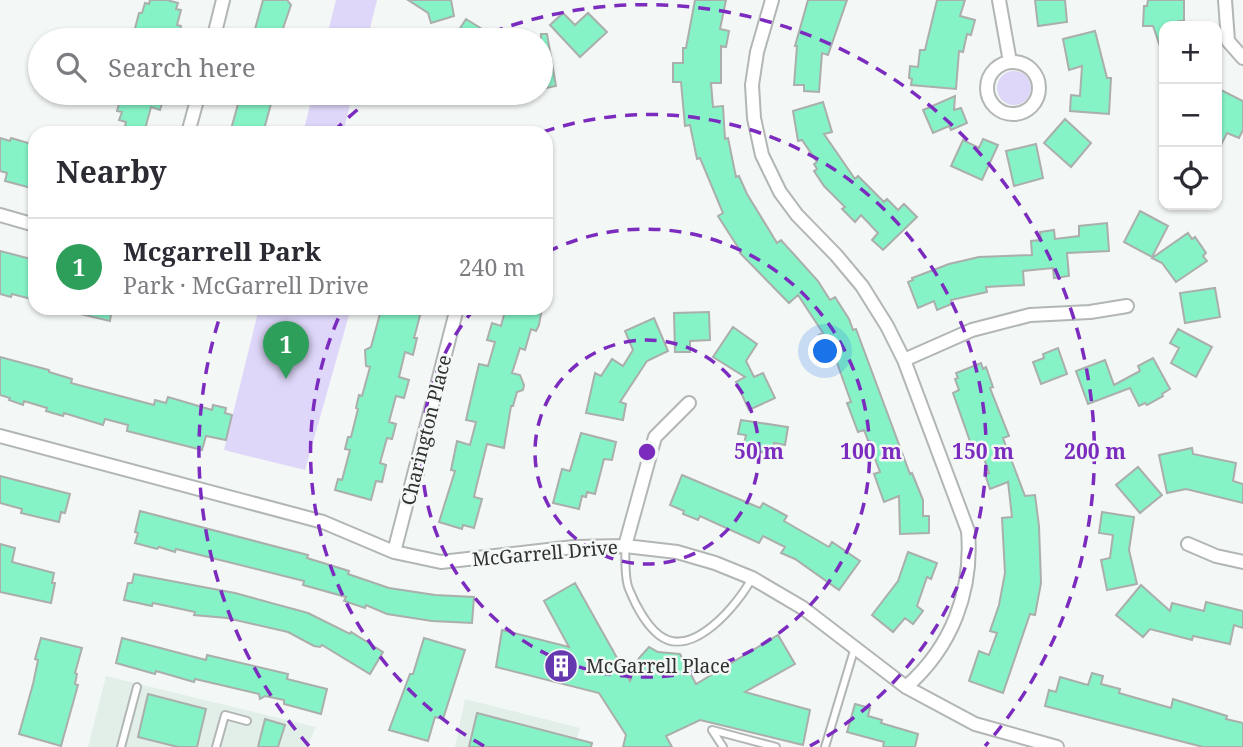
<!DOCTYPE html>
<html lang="en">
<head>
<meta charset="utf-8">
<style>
	:root { --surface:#fff; --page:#f2f2f3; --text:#2b2b33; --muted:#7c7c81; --line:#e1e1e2; --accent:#6439b0 }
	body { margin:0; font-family:"Noto Serif",serif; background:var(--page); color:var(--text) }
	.controls { position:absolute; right:21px; top:21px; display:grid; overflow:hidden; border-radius:14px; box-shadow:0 2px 5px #0004 }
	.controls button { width:63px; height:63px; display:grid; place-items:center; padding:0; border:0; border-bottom:2px solid var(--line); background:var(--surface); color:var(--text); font:35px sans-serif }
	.you { position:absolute; left:826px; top:352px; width:24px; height:24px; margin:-18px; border:5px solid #fff; border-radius:50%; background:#1a73e8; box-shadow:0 0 0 10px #1a73e833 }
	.badge { display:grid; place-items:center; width:46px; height:46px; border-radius:50%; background:var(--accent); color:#fff; font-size:23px; font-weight:700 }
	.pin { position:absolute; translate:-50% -58px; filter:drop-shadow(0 2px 4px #0008) }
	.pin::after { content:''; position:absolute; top:37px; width:24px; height:21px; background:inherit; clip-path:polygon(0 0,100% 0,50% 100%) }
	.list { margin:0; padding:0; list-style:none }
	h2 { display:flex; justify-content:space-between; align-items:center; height:91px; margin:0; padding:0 28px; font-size:30px }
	h2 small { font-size:23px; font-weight:400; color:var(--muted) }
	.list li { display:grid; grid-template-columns:46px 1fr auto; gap:21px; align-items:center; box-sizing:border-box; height:98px; padding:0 28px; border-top:2px solid var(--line) }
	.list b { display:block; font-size:26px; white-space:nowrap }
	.list p { margin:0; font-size:23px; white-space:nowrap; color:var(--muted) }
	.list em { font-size:23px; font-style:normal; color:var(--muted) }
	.icon { flex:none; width:38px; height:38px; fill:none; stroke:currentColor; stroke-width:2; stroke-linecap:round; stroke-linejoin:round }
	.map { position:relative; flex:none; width:1243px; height:747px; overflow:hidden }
	.search { position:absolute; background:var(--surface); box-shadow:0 2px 5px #0004; left:28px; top:28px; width:525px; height:77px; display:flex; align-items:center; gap:18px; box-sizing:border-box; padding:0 24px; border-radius:38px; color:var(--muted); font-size:26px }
	.panel { position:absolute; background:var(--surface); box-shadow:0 2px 5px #0004; left:28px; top:126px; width:525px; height:189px; border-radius:21px }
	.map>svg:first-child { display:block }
	.built { fill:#e2efe9 }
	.green { fill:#ded7f9 }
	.building { fill:#85f3c6; stroke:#aaaeac; stroke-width:2 }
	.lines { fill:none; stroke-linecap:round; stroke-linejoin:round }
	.lane-casing { stroke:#b2b6b4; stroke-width:10 }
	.street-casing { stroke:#b2b6b4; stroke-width:16 }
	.lane { stroke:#fff; stroke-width:6 }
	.street { stroke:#fff; stroke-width:12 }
	.ring { fill:none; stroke:#7b2cbf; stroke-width:3.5; stroke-dasharray:12 9 }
	.labels { text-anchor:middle; stroke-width:5; stroke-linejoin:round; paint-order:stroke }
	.street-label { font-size:19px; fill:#2f302f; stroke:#f3f7f5 }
	.poi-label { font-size:19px; fill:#2f302f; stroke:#f3f7f5; text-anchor:start }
	.centre { fill:#7b2cbf; stroke:#f3f7f5; stroke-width:3.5 }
	.ring-label { font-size:21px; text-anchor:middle; font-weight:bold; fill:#7b2cbf; stroke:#f3f7f5; stroke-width:5; stroke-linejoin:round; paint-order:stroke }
</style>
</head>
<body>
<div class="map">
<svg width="1243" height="747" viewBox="0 0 1243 747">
	<rect width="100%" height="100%" fill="#f3f7f5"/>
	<path class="built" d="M106,676L316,727L307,747H88Z
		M465,699L580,728L574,747H455Z"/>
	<path class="green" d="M336,0H377L367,40H326Z
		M997 88a17 17 0 1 1 34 0a17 17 0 1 1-34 0Z
		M313,93H353L343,133H303Z
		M259,308H351L305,470L224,450Z"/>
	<path class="building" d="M150,0H167L178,3L176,9L181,10L177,25L181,26L177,40H163L134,32L139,13H142L145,3L149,4Z
		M263,0H287L291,5L279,40H252Z
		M408,0H451L454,16L431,23L428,13Z
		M695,0H726L720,29L729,31L726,47L721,46V83H711L713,107L723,106L725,139L728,138L736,177L739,176L747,194L777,243L781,240L818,281L830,300L835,297L849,319L853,330L856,329L910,474L912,473L923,500V516H929V533L900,534L899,496L884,502L874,474L880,472L864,430L858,432L847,403L851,402L836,360L830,363L819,335L823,333L798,295L789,303L740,253L741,252L718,216L723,213L700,158L697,159L690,125L685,126L681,82H673V63H683V48H686Z
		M808,0H847L828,55L822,53L819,92L804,91V85H794L797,46H795Z
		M937,0H965L960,16L975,20L971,35L967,34L963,52L959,51L956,89L911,85L912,79L909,78L910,66L918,67L920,50H925Z
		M1035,0H1065L1067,22L1038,26Z
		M1148,0H1184V21H1179L1181,26H1164V51L1162,52L1153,26H1143L1144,6H1147Z
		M563,13L575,25L588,13L607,32L580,57L550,25Z
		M466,19L487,32L482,40H462L455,36Z
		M1095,31L1107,78H1111L1109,114L1070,111L1071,95L1080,96L1082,66L1069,70L1063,39Z
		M541,34H547L556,86L541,89Z
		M1217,88L1243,101V130L1239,138L1227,133L1217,153Z
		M92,93H165L160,110L151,107L144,133H123L126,122L119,120L122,112L117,111L119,104L91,97Z
		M236,93H274L263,133H230L238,104L233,103Z
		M955,96L954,110L961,108L967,123L951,130L949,126L933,133L923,110Z
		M823,102L832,132L824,134L855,179L858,176L884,202L887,199L898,210L904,204L917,217L883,250L872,240L878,233L861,215L855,222L842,209L845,207L824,186L814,171L817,169L814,164L817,162L802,140L798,141L793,111Z
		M1065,119L1091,143L1071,167L1044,143Z
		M0,138L10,141L11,138L35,145V189L5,181L7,173L0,171Z
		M983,139L998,145L982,180L951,166L963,140L979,148Z
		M1036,144L1043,178L1014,186L1006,151Z
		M1140,211L1168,226L1152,257L1124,242Z
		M1107,223L1109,251L1067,253L1069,276L1054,278L1053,268L1023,271L1024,285L986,287L987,292L951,300L952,304L937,310L934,301L918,308L908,282L913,280L912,278L949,264L979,257L1032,255L1031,241L1041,240L1040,232L1054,230L1055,239L1079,236V226Z
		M1188,233L1192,239L1195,237L1206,253L1203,256L1207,261L1176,282L1162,263L1152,258Z
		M0,251L35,260V300L12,294L11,297L0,294Z
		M1215,288L1220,317L1185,323L1180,293Z
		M77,308H112L110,321L76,313Z
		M390,308H422L414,338H417L413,355L405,352L399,377L409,380L404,398L396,396L389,422L396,424L392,439L387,438L380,463L386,465L382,482L376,481L371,500L335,490L338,479L342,480L350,450L345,449L348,437H351L358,409L356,408L359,395L362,396L370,367L366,366L365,350L371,347L381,310L389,312Z
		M510,308H542L539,325L536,331L531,329L525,350L520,348L512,373L520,375L524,385L523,390L517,392L513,406H511L504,448L487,444L476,488L474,497L482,499L474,528L463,525L462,529L439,522L455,471L451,470L457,441L470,445L476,422L466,420L479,364L488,366L495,342L487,340L492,323L501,326L505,311L508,312Z
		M709,312L710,340L690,341V352H675L674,313Z
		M654,318L668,351L647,361L620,402L626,404L623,420L586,413L595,373L601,376L612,359L623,366L633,350L625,331Z
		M733,327L757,344L746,361L754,377L763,373L775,398L749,410L736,382L745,377L713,357Z
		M1178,329L1212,347L1196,377L1171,363L1179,348L1170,343Z
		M1058,348L1067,374L1041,384L1033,362L1044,358L1043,354Z
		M0,357L49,370V372L72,379L71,383L154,405L155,400L166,403L168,397L212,410L213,405L226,408L225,413L232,415L226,440L206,436L202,450L127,431L128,425L105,419L103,425L64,413L63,416L46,411L47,408L24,401L23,405L9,400L10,398L0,395Z
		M1153,358L1170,389L1162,394L1163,396L1147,405L1145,403L1139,406L1130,388L1088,404L1076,371L1105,360L1114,385L1140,371L1138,366Z
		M981,363L983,369L986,367L993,387L990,388L1009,436L1003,438L1025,496L1035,495L1039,526L1041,583L1035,615L1030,614L1003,693L969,681L979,651L989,655L997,633L990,631L999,605L1005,573L1002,518L1012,517L1008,482L990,489L985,474L989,473L980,447L973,450L953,393L959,390L955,379L958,378L956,373Z
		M741,420L788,427L785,445L774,443L772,454L743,449L746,435L738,434Z
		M581,433L616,442L612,460L604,459L595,494L587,492L586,497L582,496L579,509L553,503L562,469L570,471Z
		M1192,448L1193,454L1236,463L1233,481L1243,484V503L1186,489L1167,493L1159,455Z
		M1138,467L1162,495L1140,513L1116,485Z
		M682,475L760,508L763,503L787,516L784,521L829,547L832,542L860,561L839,590L795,559L781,553L785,547L763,536L759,543L700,516L698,520L683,514L684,511L670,505Z
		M0,476L70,494L65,513L61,512L59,522L21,513L22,509L0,503Z
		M140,511L308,555L307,558L349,571L348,574L389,588L435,595L474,597L472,623L432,621L387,614L366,605L365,608L344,601L346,597L303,585L304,581L176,549L175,552L159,547L157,549L135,543L138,533L135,532Z
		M1102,512L1134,517L1129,550L1137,584L1107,590L1101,560L1110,558L1113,535L1099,533Z
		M0,544L15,548L12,562L54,573L52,583H55L51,603L0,592Z
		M908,552L937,563L931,579L927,577L917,606L923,611L913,624L905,618L893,632L872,615L898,581Z
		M134,574L235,593L308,613L350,634L351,632L383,652L370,674L322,645L320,647L314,646L288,632L227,618L194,615L195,612L153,603L152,606L124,600L128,583H132Z
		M575,583L630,681L639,658L649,647L658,652L680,654L696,684L778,635L795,664L745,692L810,710L803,745L700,720L666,736L672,747H623L626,735L599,693L496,667L502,630L569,647L544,601Z
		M1141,585L1170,611L1172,603L1204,611L1206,602L1243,611V628L1234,625L1230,644L1193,636L1192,640L1150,629L1143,637L1116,615Z
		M41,638L82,648L75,673L77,674L75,684L78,685L61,746L19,734L33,684L38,660L35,659Z
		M122,638L206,660L207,655L288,674L287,679L327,689L321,714L284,704V700L265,696L260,699L259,694L195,679L194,682L156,671L155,674L116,663Z
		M424,638L465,650L443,719L435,717L428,741L389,730L410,674H413Z
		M1092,673L1103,676L1101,684L1120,689L1119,693L1171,708L1173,699L1227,716L1226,719L1243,723V747H1203L1045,706L1049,690L1056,692L1060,677L1088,685Z
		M148,694L206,709L197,747H178L138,737Z
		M855,704L870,708L868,716L882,720L881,723L918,734L915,747H883L884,742L847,732Z
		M477,713L592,743L591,747H469Z
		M265,719L285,725L278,747H258Z"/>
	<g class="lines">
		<g class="lane-casing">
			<path id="lane" d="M625,546C626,559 624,578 629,589C635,604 646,625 659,635C692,661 739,603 752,578
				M121,747L137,687
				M216,747L225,715L247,721
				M723,747L712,730L776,747
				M825,747L855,647"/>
		</g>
		<g class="street-casing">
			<path id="street" d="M772,0L757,52L752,85L754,118L762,155L780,192L797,215L836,255L862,286L887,326L904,360L968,531C973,591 952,647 906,687
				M999,0L1010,62
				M1225,0L1228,41L1243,58
				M213,40L223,0
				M987 88a26 26 0 1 1 52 0a26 26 0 1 1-52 0Z
				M188,133L199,93
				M0,215L35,225
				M904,360L972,330L1030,315L1090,312L1127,306
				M0,436L323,522L394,552L441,562L574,547L625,546L677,552L715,563L752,578L803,608L906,687L975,724L1057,747
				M1188,544L1216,556L1243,562
				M625,546L655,437L689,403
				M394,552L457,308"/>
		</g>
		<use href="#lane" class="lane"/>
		<use href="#street" class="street"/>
	</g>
	<g class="ring">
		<circle cx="647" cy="452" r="112"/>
		<path d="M547 252A224 224 0 1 1 475 308"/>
		<path d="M484 746A336 336 0 0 1 342 310M543 132A336 336 0 0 1 810 746"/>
		<path d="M309 746A448 448 0 0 1 222 310M333 132A448 448 0 0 1 377 94M472 40A448 448 0 0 1 985 746"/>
	</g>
	<defs>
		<g id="building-disc" transform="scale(1.75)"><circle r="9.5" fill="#6439b0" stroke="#f3f7f5"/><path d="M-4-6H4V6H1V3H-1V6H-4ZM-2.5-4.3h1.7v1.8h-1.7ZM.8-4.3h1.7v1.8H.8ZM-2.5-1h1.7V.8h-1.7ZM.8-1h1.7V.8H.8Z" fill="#fff"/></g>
	</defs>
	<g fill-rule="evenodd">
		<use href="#building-disc" x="561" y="666"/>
	</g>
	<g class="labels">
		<g class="street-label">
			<text transform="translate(426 430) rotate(-76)" y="7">Charington Place</text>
			<text transform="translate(545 553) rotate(-5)" y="7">McGarrell Drive</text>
		</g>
		<g class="poi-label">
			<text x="586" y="673">McGarrell Place</text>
		</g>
	</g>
	<circle cx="647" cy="452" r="10" class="centre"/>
	<g class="ring-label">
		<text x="759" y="459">50 m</text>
		<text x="871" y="459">100 m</text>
		<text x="983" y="459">150 m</text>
		<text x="1095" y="459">200 m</text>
	</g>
</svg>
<div class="controls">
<button>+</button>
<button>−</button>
<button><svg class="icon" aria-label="locate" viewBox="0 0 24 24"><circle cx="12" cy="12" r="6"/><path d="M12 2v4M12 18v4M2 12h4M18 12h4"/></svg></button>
</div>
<div class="you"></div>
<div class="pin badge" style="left:286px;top:379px;background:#2e9e5b">1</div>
<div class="search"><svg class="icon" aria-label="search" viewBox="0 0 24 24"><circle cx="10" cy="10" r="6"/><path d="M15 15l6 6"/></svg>Search here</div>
<section class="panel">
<h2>Nearby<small></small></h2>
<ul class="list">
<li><span class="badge" style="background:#2e9e5b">1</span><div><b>Mcgarrell Park</b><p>Park · McGarrell Drive</p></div><em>240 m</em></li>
</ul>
</section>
</div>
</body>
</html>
